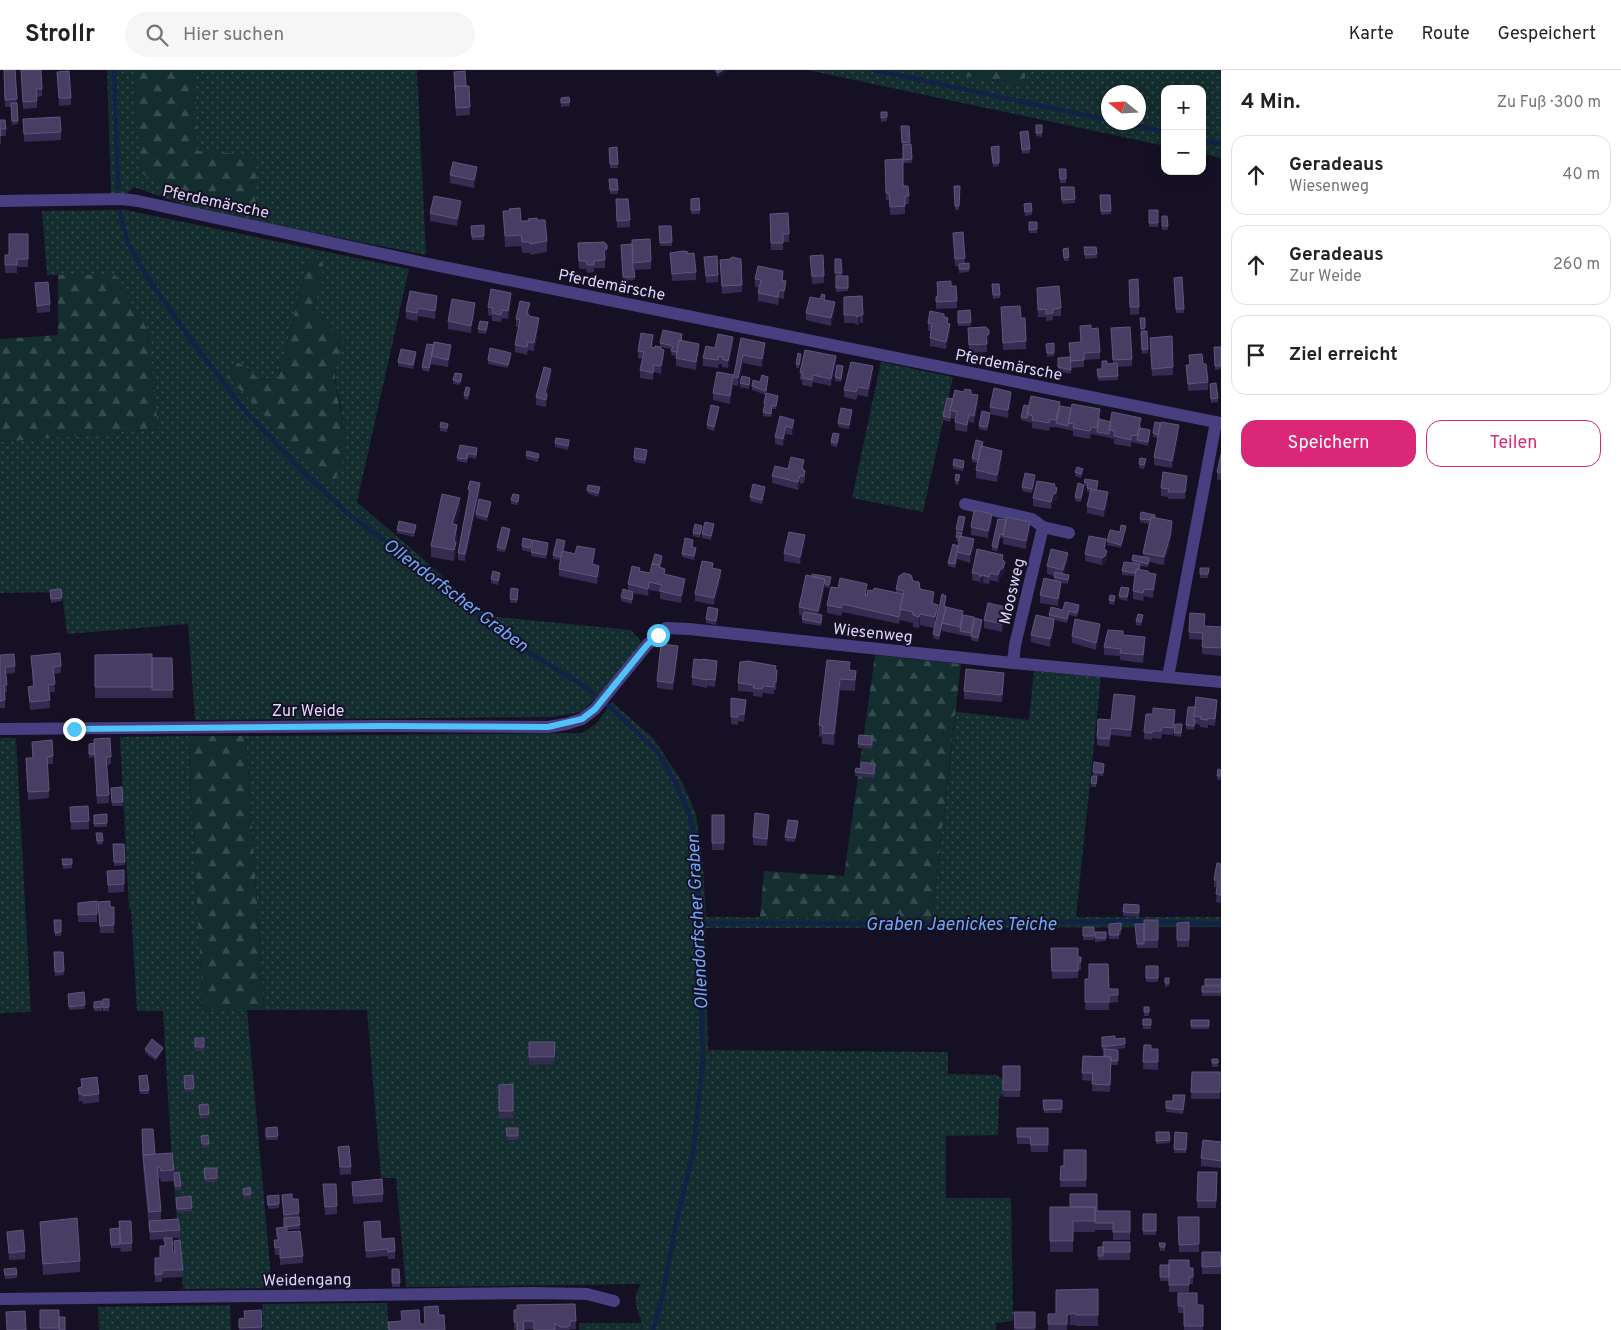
<!DOCTYPE html>
<html lang="de">
<head>
<meta charset="utf-8">
<style>
	:root { --surface:#fff; --page:#f6f6f6; --text:#222; --muted:#767676; --line:#e0e0e0; --accent:#db2777 }
	body { margin:0; font-family:Overpass,sans-serif; background:var(--page); color:var(--text) }
	.controls { position:absolute; right:15px; top:15px; display:grid; overflow:hidden; border-radius:10px; box-shadow:0 2px 12px #0003 }
	.controls button { width:45px; height:45px; display:grid; place-items:center; padding:0; border:0; border-bottom:1px solid var(--line); background:var(--surface); color:var(--text); font:25px sans-serif }
	.compass { position:absolute; left:1101px; top:15px; width:45px; height:45px; border-radius:50%; background:var(--surface); box-shadow:0 2px 12px #0003; rotate:288deg }
	.stop { position:absolute; width:15px; height:15px; margin:-11px; border:4px solid #4fc3f7; border-radius:50%; background:#fff }
	.stop.end { background:#4fc3f7; border-color:#fff; box-shadow:0 1px 5px #0008 }
	.list { margin:0; padding:0; list-style:none }
	h2 { display:flex; justify-content:space-between; align-items:center; height:65px; margin:0; padding:0 20px; font-size:21px }
	h2 small { font-size:16px; font-weight:400; color:var(--muted) }
	.list li { display:grid; grid-template-columns:32px 1fr auto; gap:15px; align-items:center; box-sizing:border-box; height:80px; margin:0 10px 10px; padding:0 10px; border:1px solid var(--line); border-radius:15px }
	.list b { display:block; font-size:19px; white-space:nowrap }
	.list p { margin:0; font-size:16px; white-space:nowrap; color:var(--muted) }
	.list em { font-size:16px; font-style:normal; color:var(--muted) }
	.actions { display:flex; gap:10px; padding:15px 20px }
	.actions a { flex:1; padding:11px 0; border:1px solid var(--accent); border-radius:15px; text-align:center; font-size:18px; color:var(--accent) }
	.actions .main { background:var(--accent); color:#fff }
	.icon { flex:none; width:28px; height:28px; fill:none; stroke:currentColor; stroke-width:2; stroke-linecap:round; stroke-linejoin:round }
	.map { position:relative; flex:none; width:1221px; height:1260px; overflow:hidden }
	header { display:flex; align-items:center; gap:30px; box-sizing:border-box; height:70px; padding:0 25px; background:var(--surface); border-bottom:1px solid var(--line) }
	header strong { font-size:24px }
	nav { display:flex; gap:28px; margin-inline-start:auto; font-size:18px }
	.search { width:350px; height:45px; background:var(--page); display:flex; align-items:center; gap:12px; box-sizing:border-box; padding:0 18px; border-radius:28px; color:var(--muted); font-size:19px }
	main { display:flex }
	aside { flex:1; background:var(--surface) }
	.map>svg:first-child { display:block }
	.green { fill:url(#green-dots); fill-rule:evenodd }
	.forest { fill:url(#forest-firs) }
	.lines { fill:none; stroke-linecap:round; stroke-linejoin:round }
	.stream { stroke:#122247; stroke-width:4.5 }
	.minor { stroke:#473f80; stroke-width:12 }
	.wall { fill:#362b51 }
	.shaded-wall { fill:#211838 }
	.building { fill:#483d63; stroke:#5f567b }
	.route { stroke:#4fc3f7; stroke-width:6 }
	.labels { text-anchor:middle; stroke-width:4; stroke-linejoin:round; paint-order:stroke }
	.street-label { font-size:16px; fill:#ded7fc; stroke:#161025 }
	.water-label { font-size:18px; font-style:italic; fill:#6caaf5; stroke:#161025 }
</style>
</head>
<body>
<header>
<strong>Strollr</strong>
<div class="search"><svg class="icon" aria-label="search" viewBox="0 0 24 24"><circle cx="10" cy="10" r="6"/><path d="M15 15l6 6"/></svg>Hier suchen</div>
<nav><a>Karte</a><a>Route</a><a>Gespeichert</a></nav>
</header>
<main>
<div class="map">
<svg width="1221" height="1260" viewBox="0 0 1221 1260">
	<defs>
		<pattern id="green-dots" width="8" height="8" patternUnits="userSpaceOnUse" patternTransform="scale(1.25)"><rect width="8" height="8" fill="#142d2e"/><path d="M2 2h.1M6 6h.1" fill="none" stroke="#364b4d" stroke-width="1.8" stroke-linecap="round"/></pattern>
		<pattern id="forest-firs" width="22" height="20" patternUnits="userSpaceOnUse" patternTransform="scale(1.25)"><rect width="22" height="20" fill="#142d2e"/><path d="M5 1l3.5 6h-7zM16 11l3.5 6h-7z" fill="#364b4d"/></pattern>
	</defs>
	<rect width="100%" height="100%" fill="#161025"/>
	<path class="green" d="M107,0H417L426,185L255,151L182,134L134,117L127,123L111,124Z
		M807,0H1221V88L1202,84V19H1165V76ZM1108,22H1138V52H1108Z
		M126,140L409,199L357,432L429,494L472,534L488,546L631,560L641,571L640,576L600,624L581,642L552,647L195,650L188,554L67,564L62,522L0,523V372L158,359L58,205H47L42,141ZM308,189L321,212L313,241L343,272L335,298L336,316L341,337L346,378L237,292L244,296L260,310L278,309Z
		M881,292L953,307L923,442L852,428Z
		M1034,601L1101,607L1076,847H1221V857L705,858L708,980L948,982V1004L997,1005L1003,1010V1024L999,1029L998,1065L946,1066V1128H1011L1013,1251L996,1253V1260H579V1253H642C637,1239 631,1228 641,1214L406,1217L396,1108H381L367,940H264L246,666L582,663L596,654L612,632L654,669L681,710L696,744L703,797L706,847L932,848L956,642L1029,650Z
		M188,666L203,940H247L272,1218L183,1219L172,1094L163,941H137L131,839H129L120,667Z
		M0,668H16L31,942L0,943Z
		M387,1233L389,1260H263L262,1234Z
		M230,1235L231,1260H99L98,1237Z"/>
	<path class="forest" d="M133,0H194L198,81L257,85L255,143L205,134L177,124L141,103Z
		M958,0H1026L1023,17L961,5Z
		M317,188L323,194L321,212L313,241C319,247 339,262 342,267C346,275 336,291 335,300C334,326 346,351 346,377C346,390 339,402 333,413L319,402L227,306L237,292L244,296L260,310L278,309L308,189Z
		M58,205H115L149,263L158,359L0,372V269L58,265Z
		M875,585L961,594L932,848L760,847L764,801L844,806Z
		M188,666H246L264,940H203Z"/>
	<g class="lines">
		<path class="stream" d="M114,0L118,117
			M874,0L1108,50
			M1120,52L1165,62
			M1202,70L1221,74
			M120,142L127,171L149,210L194,274L246,342L299,398L346,442L420,497L490,556L520,577L584,616L613,640L657,681L676,714L690,746L696,777L700,853L703,991L693,1083L677,1149L662,1228L653,1260
			M700,853L923,854L1139,851L1221,854"/>
		<path class="minor" d="M0,131L122,129L138,131L424,193L1221,353
			M965,434L1032,449L1043,457L1069,463
			M1013,593L1015,575L1043,457
			M1168,607L1216,352
			M0,659L385,656L548,657L566,654L582,649L595,639L647,575L666,558L689,559L1013,593L1221,612
			M0,1229L533,1223L587,1224L614,1231"/>
	</g>
	<path class="wall" d="M4,0H15L18,54L12,55L11,37H5Z
		M21,0L42,19V26L37,27V38L23,39Z
		M714,0H729L718,7Z
		M57,2L71,28V35L59,36Z
		M454,2L466,16H469L470,45L456,46Z
		M569,27L570,36L561,37V28Z
		M887,42V51L881,52V46Z
		M23,49L61,62V70L24,72Z
		M0,50L6,59V66H1V74H0Z
		M1036,55H1042V67L1036,66Z
		M901,56H909L912,93H903V114L904,116H908L909,134H905V144L890,145L889,130H886L885,90L903,89Z
		M1028,61L1030,83L1022,84L1020,62Z
		M999,76V96L993,97L991,77Z
		M617,77L618,98H610L609,78Z
		M1059,99H1066V113H1060Z
		M477,104L474,118L450,113V105Z
		M609,109H617L618,124H610Z
		M954,116H960L959,140H955Z
		M1061,117H1074L1075,133L1062,134Z
		M1100,125H1110L1111,144L1101,145Z
		M699,128L700,144H691V129Z
		M616,129L630,150V157L617,158Z
		M1024,137L1032,141V145L1025,146Z
		M461,139L457,156L430,151V143Z
		M1149,140H1158V157H1149Z
		M503,141L521,151L537,150L547,171V182L530,185V183H522L521,176L505,177Z
		M770,144L789,164V172H783V180H771Z
		M1162,146H1167L1168,160H1162Z
		M1029,152H1037V163H1029Z
		M484,155V170H472L471,156Z
		M659,156H671L672,176H660Z
		M953,163L965,188V194L969,193V202L959,203V196H955Z
		M28,164V197H17V203H5V185H9Z
		M607,175V186L605,188V198H594V202L587,203L586,199H579L578,181Z
		M621,175L651,191V199L634,200L635,210L623,211Z
		M1084,177H1096L1097,188L1085,189Z
		M1068,178L1069,191H1064L1063,179Z
		M670,183L688,184L696,202V210L672,211Z
		M810,186L824,206V213L812,214Z
		M704,187L718,205V212L706,213Z
		M835,189H841L842,206H848V221L836,222Z
		M720,190L742,215V222L722,224Z
		M1182,207L1184,243H1176L1174,208Z
		M755,209H783V210L786,219L784,229L779,228L778,235L758,231V223L760,218L755,217Z
		M1129,210L1139,237V244L1130,245Z
		M937,212L951,216L957,231V238L936,239V227L937,226Z
		M35,213L50,234V242L37,243Z
		M992,214H999L1000,228L993,229Z
		M1037,218L1061,238V246H1053V250L1046,251V247H1038Z
		M862,226L863,253H860L858,255L854,253H844V227Z
		M511,230L508,249L502,248L501,252L492,251V246L488,245V237Z
		M825,230L835,240L831,256L806,250V243Z
		M437,234L435,249L418,246L417,251L406,249V241Z
		M1001,237L1021,248L1026,271V279L1003,280Z
		M970,240L971,256H958V241Z
		M475,241L471,263L448,259V251Z
		M530,241L529,245L539,256L534,281L528,280L527,285L515,282V275L519,257H516V249Z
		M944,247L948,253L950,261L946,279L930,276V268L931,261H928V253Z
		M1140,248H1145V261H1147L1148,283L1142,284Z
		M488,256L486,264L478,263V259Z
		M1080,256L1091,259L1100,282V289L1084,290V297L1071,298V304L1058,301V288L1070,287L1069,273L1081,272Z
		M968,258L989,272L987,273V282L969,283Z
		M1111,258L1132,289V296L1118,297V310L1098,311L1097,299H1102L1107,294H1113Z
		M682,268L681,271L699,282L696,300L676,296V286L671,285L672,279L660,277V273Z
		M741,268L765,281L762,297L743,293L738,316L733,315L730,334L713,330V323L734,305Z
		M1150,268L1173,297V305L1152,306Z
		M653,273L652,278L661,280L664,287L661,304L654,302L653,310L640,308V300L642,289L638,288V281Z
		M1054,273V286L1047,287L1046,274Z
		M733,274L728,298L722,297V294H719L718,298L703,296V288L715,278Z
		M434,275L451,283L448,297L431,294L429,302L422,300V297Z
		M1214,277H1221V299L1215,300Z
		M1189,285L1203,294L1208,312V320L1188,321L1186,295H1190Z
		M416,286L413,299L398,296V292Z
		M511,287L508,298L488,294V290Z
		M801,288L799,298H796V294Z
		M836,294L831,316L813,312L812,317L802,315V310H800V302Z
		M843,300L841,312L835,311V307Z
		M873,304L868,327L858,325L856,330L844,327V320Z
		M551,307L547,324V331L546,337L536,335V327Z
		M462,308L460,315L453,314V310Z
		M768,310L766,325L752,320V316L760,312Z
		M750,311L749,319L740,317V313Z
		M1210,314L1218,328V332L1211,333Z
		M470,322L468,330L464,329V325Z
		M971,324L978,333L974,353L969,352L967,362L955,360V349L951,348L950,352L943,350V346L953,329Z
		M778,329L776,339H772L771,347L763,346L764,337V333Z
		M1011,329L1008,348L990,344V337Z
		M1029,336H1060L1100,347V350L1111,352L1141,355V358L1150,363L1148,376L1131,372V377L1114,374V369L1097,365L1091,364L1090,369L1073,366V361L1056,357H1050L1049,361L1032,358V353L1021,350V347Z
		M719,341L714,361L707,359V355Z
		M852,344L849,359L838,357V353Z
		M780,346L794,357L792,365L786,364L783,376L775,374V367Z
		M990,347L987,361L979,359V356Z
		M440,357L448,358L447,362L440,361Z
		M1153,363H1179L1172,398L1154,395V387L1158,368L1153,367Z
		M839,368L837,377L831,376V372Z
		M555,373L569,374L568,380L555,377Z
		M460,375L477,382L476,389L468,387L467,393L457,391Z
		M983,376L1002,388L997,412L976,408V400L977,393L972,392V388Z
		M647,384L645,394L634,392V388Z
		M1221,384V410H1217V402Z
		M526,385L539,387L538,392L526,389Z
		M1146,392L1144,399L1139,398V394Z
		M953,395H964L963,401L953,399Z
		M804,398L805,408L804,413L800,414L798,420L772,413V406L788,399Z
		M1075,402L1083,403L1081,408L1075,406Z
		M960,409L958,415L955,414V410Z
		M1035,409L1032,423L1022,421V417Z
		M1084,412L1098,415L1097,420L1108,430L1104,447L1087,443V436L1090,422H1087V416H1084L1081,432L1075,431V427L1084,415Z
		M1187,413L1185,429H1168V427L1161,426V418Z
		M1055,417L1057,426L1056,430L1053,431L1051,439L1033,436V428Z
		M468,419L480,420L465,491L458,490V483L469,426Z
		M587,420L600,421L598,427L587,423Z
		M765,420L762,434L750,431V427Z
		M519,429L518,435L511,434V430Z
		M491,435L487,451L476,448V444Z
		M460,439L455,455L457,467L456,473V483L454,491L431,487V476Z
		M1155,448L1172,458L1170,474L1164,495L1149,492L1148,497L1140,496L1139,499L1156,511L1153,528L1144,526L1143,531L1133,529V521L1135,506L1122,505V501L1132,493V490L1143,487V483L1149,454L1140,452V449Z
		M998,449L1030,460L1026,479L1003,474V468H1000L997,481L992,480V476Z
		M965,451L962,466L974,477L970,493L957,489L955,498L948,496V493L958,476L959,472L956,471L957,463H956V459Z
		M992,451L988,468L971,465V457Z
		M714,457L711,470L702,468V464Z
		M416,458L414,467L397,463V460Z
		M702,459L700,468L693,466V463Z
		M1126,460L1121,478L1107,475V471L1120,462Z
		M510,463L505,482L497,481V477Z
		M532,473L530,482L522,480V476Z
		M805,473L800,494L784,491V483Z
		M565,474L564,481L595,487L593,495L599,503L597,514L559,506V499L560,490L553,489V485Z
		M693,474V477L696,481L694,490L682,487V484Z
		M548,477L546,489L531,486V482Z
		M1106,477V480L1107,489L1105,493L1102,495L1085,491V484Z
		M662,490L660,498L665,504L685,516L681,533L660,529V522L649,520L648,526L633,523L632,534L621,531V527L628,520V514L640,501L650,503Z
		M1003,490L1005,499L1003,506L1000,507L998,512L990,510L989,514L983,513L980,514L979,512L972,510V503Z
		M1068,490L1064,504L1069,509L1068,514L1061,513V520L1058,536L1040,533V525L1054,511V506L1047,504V496Z
		M713,498L721,507L714,535L695,531V524Z
		M1209,498L1208,508H1200V504Z
		M806,505L831,511L829,518L825,517L819,545L822,549L821,556L802,553L803,546L799,545V537Z
		M500,506L498,515L491,513V509Z
		M913,511L934,534L938,542L946,529L945,537L963,545L974,551L971,567L942,561V557L939,570L933,568L934,558L920,555L919,558L913,557V553L900,550L899,554L843,542L841,546L827,543V535L873,521L896,523V519Z
		M511,518L518,523L517,533H510Z
		M50,520L62,528V531L51,533Z
		M1129,522L1127,531L1119,529V526Z
		M1109,530H1115L1114,535L1109,534Z
		M1079,539L1077,547L1069,545L1067,553L1054,550L1053,565L1050,577L1031,572V565L1049,548V545L1063,540Z
		M718,543L716,555L706,553V549Z
		M1008,548L1007,553L1004,554L1002,562L984,558V550Z
		M1143,549L1141,556L1136,555V551Z
		M1205,552V556L1221,557V586L1202,584V570L1189,569V562Z
		M982,554L978,572L971,570V566Z
		M1100,562L1096,580L1072,573V566Z
		M1123,565L1145,575L1143,593L1120,590V586L1104,585V577Z
		M678,584L673,620L657,618V611Z
		M0,585L15,596V603L6,604L7,622L5,623V638H0Z
		M95,585L152,588H172L173,628H152V625V628H95Z
		M31,586L61,596V603L54,604L55,622H49L50,638L30,640L28,617L33,616Z
		M827,590L850,600L856,601L855,621L840,620L834,675L822,674V667L819,666V655Z
		M717,599L715,617L707,616V618L692,615V607Z
		M776,600L777,608L776,620H774V624L763,623L762,627L753,626V622L738,621V613Z
		M1004,610L1002,632L964,629V621Z
		M731,628L746,637L744,652L738,651V655L731,654Z
		M1135,634L1131,667L1111,665L1109,677L1097,675V668L1111,650Z
		M1195,637H1217L1215,656L1208,655V658L1200,657V655L1195,654L1194,660L1186,659V655Z
		M1175,648L1173,665L1162,664L1161,669L1152,668V670L1144,669V662Z
		M1175,654L1182,658L1181,667L1174,666Z
		M872,666V679L858,678V674Z
		M32,672L53,686V694H48L49,728L28,730L26,688H33Z
		M89,677L111,687V694L107,695L109,733L97,734L94,686V687L89,688Z
		M875,697L874,708L855,706L856,698L861,699Z
		M1104,697L1103,706L1093,705V702Z
		M1221,700V710H1217V706Z
		M1092,706H1097L1096,717H1091Z
		M122,717L123,736H112L111,718Z
		M88,736L89,759L71,760L70,737Z
		M107,744V757H94V745Z
		M712,745H724V780H712Z
		M769,752L767,776L753,775V767Z
		M798,755L795,772L785,771V767Z
		M96,763H102L103,774L97,775Z
		M113,774H124L125,795L114,796Z
		M72,789V798L63,799L62,793Z
		M1221,794V833L1216,832L1217,817H1214V810Z
		M107,801L124,814V822L108,823Z
		M97,831V852H78V833Z
		M98,832L110,837H114V863H100Z
		M1124,834L1139,835V847L1123,846Z
		M54,850H61V866H55Z
		M1158,850V878H1137L1135,857L1144,854Z
		M1189,852V877H1177V853Z
		M1121,853V864H1119V869H1109V854Z
		M1083,857H1094V870H1083Z
		M1095,862H1106V871L1095,872Z
		M1051,878L1078,887H1081V900H1078V908L1052,909Z
		M54,882H63L64,905L55,906Z
		M1146,896H1158V912H1146Z
		M1165,908H1169V916L1165,917Z
		M1085,909L1109,919H1118V932L1109,933V940H1085Z
		M1205,909H1221V926H1202V916H1205Z
		M84,922L85,939L69,940L68,924Z
		M103,929H109V941H103Z
		M102,931V941H94V932Z
		M1144,937H1149V946H1144Z
		M1143,949H1151V959H1143Z
		M1191,950H1209V959H1191Z
		M1102,967L1115,969L1125,968V978L1110,980H1118V995H1111L1110,1022L1092,1021L1093,1011L1082,1010L1083,986H1104V980H1102Z
		M195,968H204V981H195Z
		M529,972H555L554,994L529,995Z
		M1144,975L1151,979H1158V1000L1143,999Z
		M145,979L163,981L156,991L145,983Z
		M1212,989H1218V997H1212Z
		M1003,996H1020V1027H1003Z
		M1192,1002H1220V1029H1191Z
		M139,1006L149,1020V1024H140Z
		M81,1009L99,1024V1032L83,1034L82,1031L79,1032L78,1018L81,1017Z
		M184,1010L194,1018V1021L185,1022Z
		M499,1015L513,1041V1048L499,1049Z
		M1185,1029L1183,1044L1166,1042V1031H1173Z
		M1043,1030H1062V1043H1044Z
		M199,1035L209,1044V1048L200,1049Z
		M277,1057L278,1070H266V1058Z
		M506,1058H518V1070H507Z
		M1017,1058H1048V1082H1031L1030,1074H1017Z
		M142,1059L155,1084L174,1100V1103L181,1116V1120H175L174,1111L161,1112L160,1108H158L161,1141V1151L180,1160V1168H172L173,1183H174V1171L183,1200V1207L162,1208V1212H155V1188H160L164,1176V1169L150,1170L143,1096Z
		M1156,1062H1169L1170,1073L1156,1074Z
		M1175,1062L1187,1063L1186,1083H1174Z
		M208,1065L209,1078H202L201,1066Z
		M1221,1072V1098L1201,1096V1088Z
		M338,1077L351,1097V1104L340,1105Z
		M1086,1080V1117H1060L1061,1096H1064Z
		M204,1098H217V1112H205Z
		M1198,1102H1217L1216,1138H1197Z
		M352,1112L383,1124V1132L353,1134Z
		M323,1114L337,1136V1144L325,1145Z
		M243,1119L251,1124V1128L244,1129Z
		M279,1125V1138L268,1139L267,1126Z
		M282,1125L292,1129L299,1143L300,1159L287,1160V1162L303,1186V1193L280,1195V1185H275L274,1170H277L276,1166V1158L284,1157Z
		M191,1126L192,1141L177,1143L176,1128Z
		M1050,1137L1097,1141H1130V1170H1113V1160H1095V1162H1073V1182H1050Z
		M1143,1144H1156V1165H1143Z
		M1178,1147H1199V1182H1179Z
		M119,1151L132,1173V1181L121,1182L120,1178H111L110,1159L119,1158Z
		M40,1152L80,1191V1202L43,1205L40,1163Z
		M364,1152L381,1169L395,1181V1189H388V1186L366,1188Z
		M7,1162L25,1181V1189L9,1190Z
		M1130,1172V1190H1098V1177H1103Z
		M1159,1173H1165V1181H1160Z
		M1202,1182L1221,1196V1204H1202Z
		M1160,1195L1193,1198V1214H1189V1222H1169V1211H1160Z
		M4,1199L17,1204V1208L5,1209Z
		M392,1199H399L400,1217H392Z
		M1098,1219V1256H1076L1075,1255H1070L1067,1256V1260H1048V1244H1056Z
		M1178,1223L1197,1235H1203V1260H1184V1243H1178Z
		M575,1234L576,1259H570V1260H534V1259H514V1240Z
		M40,1240L59,1258L65,1260H40Z
		M261,1240L262,1260H239V1249L244,1248Z
		M1014,1242H1035V1260H1014Z"/>
	<path class="shaded-wall" d="M723,0H729L718,7V3Z
		M477,97V104L474,118V110Z
		M461,131V139L457,156V149Z
		M607,179V186L604,188V181Z
		M786,211V219L784,229V221Z
		M511,223V230L508,249V241Z
		M437,226V234L435,249V241Z
		M835,232V240L831,256V248Z
		M475,233V241L471,263V256Z
		M530,233V241L527,250V242Z
		M860,245V253L858,255V247Z
		M539,248V256L534,281V273Z
		M950,254V261L946,279V272Z
		M989,264V272L986,273V266Z
		M653,265V273L651,285V277Z
		M733,267V274L728,298V291Z
		M765,273V281L762,297V289Z
		M699,274V282L696,300V292Z
		M451,275V283L448,297V290Z
		M664,280V287L661,304V296Z
		M743,285V293L738,316V308Z
		M836,286V294L831,316V309Z
		M654,295V302L653,310V303Z
		M873,296V304L868,327V319Z
		M551,299V307L545,331V323Z
		M733,307V315L730,334V326Z
		M1011,322V329L1008,348V340Z
		M547,324V331L546,337V330Z
		M978,325V333L974,353V346Z
		M719,337V341L714,361V357Z
		M969,344V352L967,362V355Z
		M794,350V357L792,365V358Z
		M1179,355V363L1172,398V391Z
		M786,356V364L783,376V369Z
		M1002,381V388L997,412V405Z
		M800,406V414L798,420V412Z
		M1187,406V413L1185,429V422Z
		M480,413V420L465,491V484Z
		M1057,418V426L1056,430L1053,431L1051,439V432L1053,424L1054,423Z
		M1108,422V430L1104,447V440Z
		M460,428V439L452,465V454Z
		M992,444V451L988,468V461Z
		M1172,451L1170,474L1164,495V487Z
		M1030,452V460L1026,479V471Z
		M457,455L456,483L454,491V471Z
		M1126,456V460L1121,478V475Z
		M510,459V463L505,482V479Z
		M805,465V473L800,494V487Z
		M974,469V477L970,493V485Z
		M1106,469V477L1104,486L1107,481V489L1105,493L1102,495V488Z
		M595,479V487L592,502V494Z
		M1068,483V490L1063,508V500Z
		M1005,492V499L1003,506L1000,507L998,512V505L1000,500Z
		M599,496V503L597,514V507Z
		M721,500V507L714,535V528Z
		M1156,504V511L1153,528V520Z
		M983,505V513L980,514V507Z
		M685,509V516L681,533V526Z
		M825,509V517L818,549V541Z
		M649,512V520L648,526V519Z
		M1061,512V520L1058,536V529Z
		M934,522V533L932,545V533Z
		M938,535V546L935,558V547Z
		M1008,540L1007,553L1004,554L1002,562V554L1004,546Z
		M920,544V555L919,558V547Z
		M1054,549L1053,565L1050,577V569Z
		M982,550V554L978,572V568Z
		M1100,554V562L1096,580V573Z
		M678,576V584L673,620V613Z
		M1004,603V610L1002,632V625Z
		M840,609V620L834,675V664Z
		M1135,626V634L1131,667V660Z
		M769,745V752L767,776V769Z
		M163,978V981L156,991V988Z
		M1070,1244V1255L1067,1256V1245Z"/>
	<path class="building" d="M4,0H15L17,29L5,30Z
		M21,0H41L42,19H36L37,31L23,32Z
		M716,0H723L718,3Z
		M69,1L71,28H59L57,2Z
		M465,1L466,16H455V20L454,2Z
		M455,16H469L470,37L456,38Z
		M569,27L570,32L561,33V28Z
		M11,33H17L18,51H12Z
		M881,42H887V47L881,48Z
		M60,47L61,62L24,64L23,49Z
		M0,50H5L6,59H0L1,66H0Z
		M1036,55H1042V63H1036Z
		M901,56H909L910,72L902,73Z
		M1028,61L1030,79L1022,80L1020,62Z
		M911,74L912,89L903,90V75Z
		M999,76V93H993L991,77Z
		M617,77L618,94H610L609,78Z
		M903,89V114L904,116H908L909,126H905V136L890,137L889,123H886L885,90Z
		M453,92L477,97L474,110L450,105Z
		M1059,99H1066V109H1060Z
		M609,109H617L618,120H610Z
		M954,116H960L959,136H955Z
		M1061,117H1074L1075,129L1062,130Z
		M1100,125H1110L1111,141H1101Z
		M434,126L461,131L457,149L430,143Z
		M699,128L700,140H691V129Z
		M616,129H628L630,150L617,151Z
		M1031,133L1032,141L1025,142L1024,134Z
		M520,138L521,151H529L528,149L537,148V150H545L547,171L530,174V172H522L521,165L505,166L503,141H510L509,139Z
		M1149,140H1158V153H1149Z
		M788,143L789,164H783V173H771L770,144Z
		M1162,146H1167L1168,156H1162Z
		M1029,152H1037V159L1029,160Z
		M484,155V166L472,167L471,156Z
		M659,156H671L672,172L660,173Z
		M963,162L965,188L955,189L953,163Z
		M9,164H28V189H17V195H5V185H9Z
		M650,169L651,191L633,193L632,170Z
		M604,172L607,175V179L604,181L605,190L594,191V195H587L586,191H579L578,173Z
		M632,174L633,200H634L635,207H623L621,175Z
		M1084,177H1096L1097,184L1085,185Z
		M1068,178L1069,187L1064,188L1063,179Z
		M684,181L688,182V184L694,183L696,202L672,204L670,183Z
		M823,185L824,206H812L810,186Z
		M717,186L718,205L706,206L704,187Z
		M732,187L741,189L742,215L722,216L720,190L730,189Z
		M835,189H841L842,203H835Z
		M969,193V199H959V194Z
		M758,196L783,201L782,210L786,211L784,221L779,220L778,227L758,223L761,210L755,209Z
		M836,206H848V218H836Z
		M1182,207L1184,239H1176L1174,208Z
		M1138,209L1139,237H1130L1129,210Z
		M951,211V216H956L957,231L936,232V227L938,226L937,212Z
		M48,212L50,234L37,236L35,213Z
		M992,214H999L1000,225H993Z
		M1059,216L1061,238L1053,239V243L1046,244V239L1038,240L1037,218Z
		M491,219L511,223L508,241L502,240L501,245L492,243L493,238L488,237Z
		M410,221L437,226L435,241L418,238L417,243L406,241Z
		M822,224L825,225L824,230L835,232L831,248L806,243L810,227L820,229Z
		M862,226L863,245H860L858,247L854,245H844V227Z
		M452,229L475,233L471,256L448,251Z
		M520,231L530,233L527,242L529,246L539,248L534,273L528,272L527,277L515,275L520,250L516,249Z
		M1020,236L1021,248H1025L1026,271L1003,273L1001,237Z
		M970,240L971,252L958,253V241Z
		M930,241L944,244V247L948,248L947,253L950,254L946,272L930,268L932,254L928,253Z
		M1140,248H1145V258L1141,259Z
		M480,251L488,252L486,260L478,259Z
		M1091,255V259L1098,258L1100,282L1084,283V290L1071,291L1069,273L1081,272L1080,256Z
		M986,257L989,260V264L986,266L987,274L969,275L968,258Z
		M1130,257L1132,289L1113,290L1111,258Z
		M663,260L682,264L681,271L679,270L677,282L671,281L673,276L660,273Z
		M1147,261L1148,279L1142,280L1141,262Z
		M641,263L653,265L651,277L655,278V276L661,277V279L664,280L661,296L654,295L653,303L640,300L644,282L638,281Z
		M718,264L733,267L728,291L722,289L723,287L719,286L718,290L703,288L706,276L715,278Z
		M1172,266L1173,297L1152,299L1150,268Z
		M741,268L765,273L762,289L743,285L738,308L733,307L730,326L713,323L717,302L734,305Z
		M679,270L699,274L696,292L676,288Z
		M434,272L451,275L448,290L431,286Z
		M1054,273V283H1047L1046,274Z
		M427,274L434,275L429,298L422,297Z
		M1214,277H1221V296H1215Z
		M490,278L511,283L508,295L488,290Z
		M401,279L416,282L413,295L398,292Z
		M805,280L836,286L831,309L813,305L812,310L802,308L803,303L800,302Z
		M798,283L801,284L799,295L796,294Z
		M1202,284L1203,294H1206L1208,312L1188,314L1186,295H1190L1189,285Z
		M1070,287L1071,300L1058,297V288Z
		M1102,291H1107V294L1117,293L1118,306L1098,307L1097,299H1102Z
		M851,292L873,296L868,319L858,317L856,322L844,320Z
		M837,295L843,296L841,309L835,307Z
		M544,297L551,299L545,323L547,324L546,330L536,327Z
		M455,303L462,304L460,312L453,310Z
		M762,305L768,307L766,321L752,316L753,310L760,312Z
		M742,306L750,308L749,315L740,313Z
		M1216,313L1218,328L1211,329L1210,314Z
		M466,317L470,318L468,326L464,325Z
		M994,318L1011,322L1008,340L990,337Z
		M965,319L971,320V324L978,325L974,346L969,344L967,355L955,352L957,342L950,340L955,320L963,322Z
		M766,323L778,326L776,336L772,335L771,344L763,342L765,333H764Z
		M1031,326L1060,332L1056,350L1050,349L1049,353L1032,350L1033,346L1027,344Z
		M947,328L953,329L950,340V348L943,346Z
		M1072,334L1100,339L1097,358L1091,357L1090,361L1073,358L1074,354L1068,353Z
		M711,335L719,337L714,357L707,355Z
		M1024,335L1029,336L1027,348L1021,347Z
		M1060,336L1071,338L1068,356L1056,353Z
		M841,338L852,340L849,355L838,353Z
		M982,341L990,343L987,357L979,356Z
		M1112,342L1141,348L1137,366L1131,365V370L1114,366L1115,361L1109,360Z
		M780,346L794,350L792,358L786,356L783,369L775,367Z
		M1099,349L1111,352L1109,364L1097,362Z
		M441,352L448,354L447,358L440,357Z
		M1155,352L1160,353L1158,365L1153,363Z
		M1161,352L1179,355L1172,391L1154,387Z
		M1140,358L1150,360L1148,372L1137,370Z
		M833,363L839,364L837,373L831,372Z
		M556,368L569,370L568,376L555,373Z
		M976,370L983,372L982,376H981L978,390L972,388Z
		M460,375L477,378L476,385L468,383L467,389L457,388Z
		M981,376L1002,381L997,405L976,400Z
		M635,378L647,380L645,390L634,388Z
		M527,381L539,384L538,388L526,385Z
		M1221,384V403L1217,402Z
		M791,387L804,390L802,399L805,401L804,406H800L798,412L772,406L775,396L788,399Z
		M1140,388L1146,389L1144,395L1139,394Z
		M954,389L964,391L963,398L953,395Z
		M1077,397L1083,399L1081,404L1075,402Z
		M1163,402L1187,406L1185,422H1168L1169,419L1161,418Z
		M1025,403L1035,405L1032,419L1022,417Z
		M956,404L960,405L958,411L955,410Z
		M1085,409L1098,411L1096,420L1087,418L1088,413L1084,412Z
		M470,411L480,413L465,484L458,483L470,419H468Z
		M1037,411L1055,414L1054,416L1057,418L1056,423L1053,424L1051,432L1033,428Z
		M1078,413L1084,415L1081,428L1075,427Z
		M753,414L765,417L762,430L750,427Z
		M588,415L600,417L598,423L587,420Z
		M1091,419L1108,422L1104,440L1087,436Z
		M442,424L460,428L452,454L457,455L454,471L456,472L454,480L431,476Z
		M513,424L519,425L518,432L511,430Z
		M479,429L491,432L487,447L476,444Z
		M974,440L992,444L988,461L971,457Z
		M1141,442L1155,445V448L1151,447L1150,450L1140,449Z
		M959,446L965,447L962,460L956,459Z
		M1007,447L1030,452L1026,471L1003,466Z
		M1151,447L1172,451L1170,466L1164,487L1143,483Z
		M998,449L1006,450L1003,465L1000,464L997,478L992,476Z
		M399,451L416,455L414,463L397,460Z
		M705,452L714,454L711,466L702,464Z
		M695,454L702,456L700,464L693,463Z
		M1121,455L1126,456L1121,475L1107,471L1110,460L1120,462Z
		M502,457L510,459L505,479L497,477Z
		M789,462L805,465L800,487L784,483Z
		M957,462L962,463L960,468L956,467Z
		M960,466L974,469L970,485L957,482Z
		M1089,466L1106,469L1104,479L1107,481L1105,486L1102,488L1085,484Z
		M523,468L532,470L530,478L522,476Z
		M685,468L693,470L692,477L696,478L694,486L682,484Z
		M557,469L565,471L561,487L553,485Z
		M533,470L548,473L546,485L531,482Z
		M953,474L958,476L955,494L948,493Z
		M577,476L595,479L592,494L599,496L597,507L559,499L562,481L575,484Z
		M977,479L1003,485L1002,489L1005,492L1003,498L1000,500L998,505L990,503L989,507L983,505L980,507L979,504L972,503Z
		M1051,479L1068,483L1063,500L1047,496Z
		M655,484L662,486L660,495L652,494Z
		M1133,485L1149,488L1148,494L1132,490Z
		M702,491L713,493L712,498L721,500L714,528L695,524Z
		M1124,492L1140,494L1139,499H1136V503L1122,501Z
		M652,494L659,495V497L665,499L664,504L685,509L681,526L660,521L662,515L649,512L648,519L628,514L632,496L640,498L639,501L650,503Z
		M1200,498H1209L1208,504H1200Z
		M1136,499L1148,501L1149,503L1156,504L1153,520L1144,519L1143,523L1133,521Z
		M493,501L500,503L498,511L491,509Z
		M1055,502L1069,505L1068,510L1054,507Z
		M904,503L911,505L913,511L919,512L920,519L934,522L932,533L938,535L935,547L920,544L919,547L913,545V542L900,539L904,521L896,519L899,506Z
		M812,504L831,507L829,515L825,514V509L812,507Z
		M806,505L825,509L818,541L799,537Z
		M840,508L867,514L865,526H867L868,520L873,521L874,518L903,524L899,547L843,534L841,538L827,535L831,517L838,518Z
		M1044,508L1061,512L1058,529L1040,525Z
		M1121,517L1129,518L1127,527L1119,526Z
		M511,518L518,519L517,530L510,529Z
		M61,519L62,528L51,529L50,520Z
		M623,519L633,522L632,530L621,527Z
		M942,524L946,526L944,536L946,537L939,566L933,564Z
		M1110,525L1115,526L1114,531L1109,530Z
		M1065,532L1079,535L1077,543L1069,541L1067,549L1049,545L1051,537L1063,540Z
		M988,533L1006,537L1008,540L1007,545L1004,546L1002,554L984,550Z
		M708,537L718,539L716,551L706,549Z
		M946,537L963,541L960,557L942,553Z
		M804,542L822,545L821,553L802,549Z
		M1190,543L1205,544L1204,556L1221,557V578L1202,577L1203,563L1189,562Z
		M1138,544L1143,545L1141,552L1136,551Z
		M963,545L974,547L971,563L960,561Z
		M1036,545L1054,549L1053,558L1050,569L1031,565Z
		M975,548L982,550L978,568L971,566Z
		M1075,549L1100,554L1096,573L1072,566Z
		M1108,560L1123,561V565L1145,567L1143,585L1120,583L1121,579L1104,577Z
		M661,574L678,576L673,613L657,611Z
		M60,583L61,596L53,597L55,614L48,615L50,630L30,632L28,617L34,616L31,586Z
		M14,584L15,596L5,597L7,615H4L5,630L0,631V585Z
		M152,584V617H95V585Z
		M152,588H172L173,620H152Z
		M694,589L702,590V589L717,591L715,610L707,609V610L692,607Z
		M827,590L850,592L849,600L856,601L855,610L840,609L834,664L822,663L823,656L819,655Z
		M748,591L776,596L775,600H777L776,612H774V617L763,616L762,619L753,618L754,615L738,613L740,592Z
		M966,599L1004,603L1002,625L964,621Z
		M1114,624L1135,626L1131,660L1111,658L1109,669L1097,668L1098,649L1111,650Z
		M1196,627L1217,630L1215,649L1208,648V650L1200,649L1201,647L1194,646Z
		M731,628L746,630L744,644H738V647H731Z
		M1188,637H1195L1194,646V650H1195L1194,656L1186,655Z
		M1153,638L1175,640L1173,658L1162,657L1161,661H1152V663L1144,662L1146,644H1153Z
		M1175,654H1182L1181,663H1174Z
		M859,665L872,666V675L858,674Z
		M110,668L111,687H106L109,725L97,726L94,669Z
		M52,670L53,686L47,687L49,721L28,722L26,688H33L32,672Z
		M94,673V684H89V674Z
		M861,692L875,694L874,704L855,702L856,698L861,699Z
		M1094,692L1104,694L1103,703L1093,702Z
		M1218,699L1221,700V706H1217Z
		M1092,706H1097L1096,714L1091,713Z
		M122,717L123,732H112L111,718Z
		M88,736L89,751L71,752L70,737Z
		M755,743L769,745L767,769L753,767Z
		M107,744V753L94,754V745Z
		M712,745H724V773H712Z
		M788,750L798,751L795,768L785,767Z
		M96,763H102L103,771H97Z
		M113,774H124L125,792H114Z
		M62,789H72V794L63,795Z
		M1217,793L1221,794V825L1216,824L1218,810H1214Z
		M124,800V814L108,815L107,801Z
		M97,831V844L78,845V833Z
		M110,831V837H114V855L100,856L98,832Z
		M1124,834L1139,835V843L1123,842Z
		M54,850H61V862L55,863Z
		M1144,850H1158V870H1144Z
		M1189,852V870H1177V853Z
		M1121,853V860H1118L1119,865H1109V854Z
		M1135,854H1144V874H1137Z
		M1083,857H1094V866H1083Z
		M1095,862H1106V868H1095Z
		M1051,878H1078V887H1081V892H1078V901H1052Z
		M54,882H63L64,901L55,902Z
		M1089,894H1108L1109,919H1118V925H1109V932H1085V909H1089Z
		M1146,896H1158V908H1146Z
		M1165,908H1169V913H1165Z
		M1205,909H1221V915H1205Z
		M1202,916H1221V922H1202Z
		M84,922L85,935L69,937L68,924Z
		M103,929H109V937L103,938Z
		M102,931V937L94,938V932Z
		M1144,937H1149V942H1144Z
		M1143,949H1151V955H1143Z
		M1191,950H1209V956H1191Z
		M1115,966V969L1125,968V974L1102,977V967Z
		M195,968H204V977H195Z
		M152,969L163,978L156,988L145,979Z
		M529,972H555L554,987H529Z
		M1144,975H1151V979H1158V992H1143Z
		M1104,979L1118,980V991H1111V987L1104,986Z
		M1083,986L1111,987L1110,1015L1092,1014L1093,1003H1082Z
		M1212,989H1218V993H1212Z
		M1003,996H1020V1020H1003Z
		M1192,1002H1220V1022H1191Z
		M147,1005L149,1020L140,1021L139,1006Z
		M193,1005L194,1018L185,1019L184,1006Z
		M97,1007L99,1024L83,1026L82,1024H79L78,1018L82,1017L81,1009Z
		M513,1014V1041H499V1015Z
		M1173,1025H1185L1183,1040L1166,1038V1031H1173Z
		M1043,1030H1062V1039L1044,1040Z
		M208,1034L209,1044L200,1045L199,1035Z
		M277,1057L278,1066L266,1067V1058Z
		M506,1058H518V1066H507Z
		M1017,1058H1048V1075H1031L1030,1067H1017Z
		M142,1059H153L155,1084L143,1085Z
		M1156,1062H1169L1170,1070L1156,1071Z
		M1175,1062L1187,1063L1186,1080L1174,1079Z
		M208,1065L209,1074H202L201,1066Z
		M1203,1070L1221,1072V1091L1201,1088Z
		M349,1076L351,1097H340L338,1077Z
		M1064,1080H1086V1110H1060L1061,1096H1064Z
		M172,1083L174,1100L161,1101L160,1097H157L161,1141L149,1142L143,1085Z
		M204,1098H217V1108L205,1109Z
		M179,1102L181,1116H175L174,1103Z
		M1198,1102H1217L1216,1131H1197Z
		M382,1109L383,1124L353,1126L352,1112Z
		M323,1114H336L337,1136L325,1137Z
		M250,1117L251,1124L244,1125L243,1119Z
		M292,1124V1129H298L299,1143L284,1145L282,1125Z
		M1070,1124H1097V1141H1130V1162H1113V1153H1095V1137H1070Z
		M279,1125V1134L268,1135L267,1126Z
		M191,1126L192,1138L177,1139L176,1128Z
		M1050,1137H1095V1151H1073V1171H1050Z
		M1143,1144H1156V1161H1143Z
		M299,1147L300,1155L284,1157V1148Z
		M1178,1147H1199V1174L1179,1175Z
		M77,1148L80,1191L43,1194L40,1152Z
		M178,1149L180,1160L150,1162L149,1151Z
		M119,1151H131L132,1173L121,1174Z
		M380,1151L381,1169L394,1168L395,1181L388,1182V1179L366,1181L364,1152Z
		M287,1157V1162L300,1161L303,1186L280,1188V1177L275,1178L274,1170H279L276,1158Z
		M119,1158L120,1174L111,1175L110,1159Z
		M23,1160L25,1181L9,1183L7,1162Z
		M164,1168H172L173,1183H175L174,1171L180,1170L183,1200H162V1204L155,1205V1188H160V1176H166L165,1171H164Z
		M1103,1172H1130V1182H1103Z
		M1159,1173H1165V1177H1160Z
		M1098,1177H1103V1186H1098Z
		M1202,1182H1220L1221,1196L1202,1197Z
		M1169,1190H1189V1198H1193V1207H1189V1215H1169Z
		M1160,1195H1169V1207H1160Z
		M16,1198L17,1204L5,1205L4,1199Z
		M392,1199H399L400,1213H392Z
		M1098,1219V1245H1076L1075,1243L1070,1244L1067,1245V1254H1048V1244H1056V1220Z
		M1178,1223H1197V1235H1203V1256H1184V1236H1178Z
		M575,1234L576,1251H570V1255L568,1257H560L555,1253V1260H534V1251H523L524,1260H517V1252H514V1240H517V1235Z
		M438,1236L439,1245H444L445,1260H389L388,1252L402,1251L401,1241L419,1240L420,1254H425L424,1237Z
		M40,1240H59V1258H40Z
		M261,1240L262,1257L239,1258V1249L245,1248L244,1241Z
		M25,1241L26,1260H7L6,1242Z
		M1014,1242H1035V1258H1015Z
		M59,1247H65V1260H59Z"/>
	<g class="lines">
		<path class="route" d="M74,659L384,656L548,657L582,649L595,639L647,575L658,565"/>
	</g>
	<g class="labels">
		<g class="street-label">
			<text transform="translate(216 131) rotate(12)" y="6">Pferdemärsche</text>
			<text transform="translate(612 214) rotate(11)" y="6">Pferdemärsche</text>
			<text transform="translate(1009 294) rotate(11)" y="6">Pferdemärsche</text>
			<text transform="translate(1011 521) rotate(-77)" y="6">Moosweg</text>
			<text transform="translate(873 562) rotate(6)" y="6">Wiesenweg</text>
			<text x="308" y="646">Zur Weide</text>
			<text transform="translate(307 1209) rotate(-1)" y="6">Weidengang</text>
		</g>
		<g class="water-label">
			<text transform="translate(456 525) rotate(37)" y="6">Ollendorfscher Graben</text>
			<text transform="translate(697 852) rotate(-93)" y="6">Ollendorfscher Graben</text>
			<text x="961" y="860">Graben Jaenickes Teiche</text>
		</g>
	</g>
</svg>
<div class="controls">
<button>+</button>
<button>−</button>
</div>
<svg class="compass" viewBox="-18 -18 36 36"><path d="M0-13l5 13h-10z" fill="#e53935"/><path d="M0 13l5-13h-10z" fill="#767676"/></svg>
<div class="stop" style="left:658px;top:565px"></div>
<div class="stop end" style="left:74px;top:659px"></div>
</div>
<aside>
<h2>4 Min.<small>Zu Fuß · 300 m</small></h2>
<ul class="list">
<li><svg class="icon" aria-label="ahead" viewBox="0 0 24 24"><path d="M12 20V5M6 11l6-6 6 6"/></svg><div><b>Geradeaus</b><p>Wiesenweg</p></div><em>40 m</em></li>
<li><svg class="icon" aria-label="ahead" viewBox="0 0 24 24"><path d="M12 20V5M6 11l6-6 6 6"/></svg><div><b>Geradeaus</b><p>Zur Weide</p></div><em>260 m</em></li>
<li><svg class="icon" aria-label="arrive" viewBox="0 0 24 24"><path d="M6 21V4h12l-3 4 3 4H6"/></svg><div><b>Ziel erreicht</b></div></li>
</ul>
<div class="actions"><a class="main">Speichern</a><a>Teilen</a></div>
</aside>
</main>
</body>
</html>
